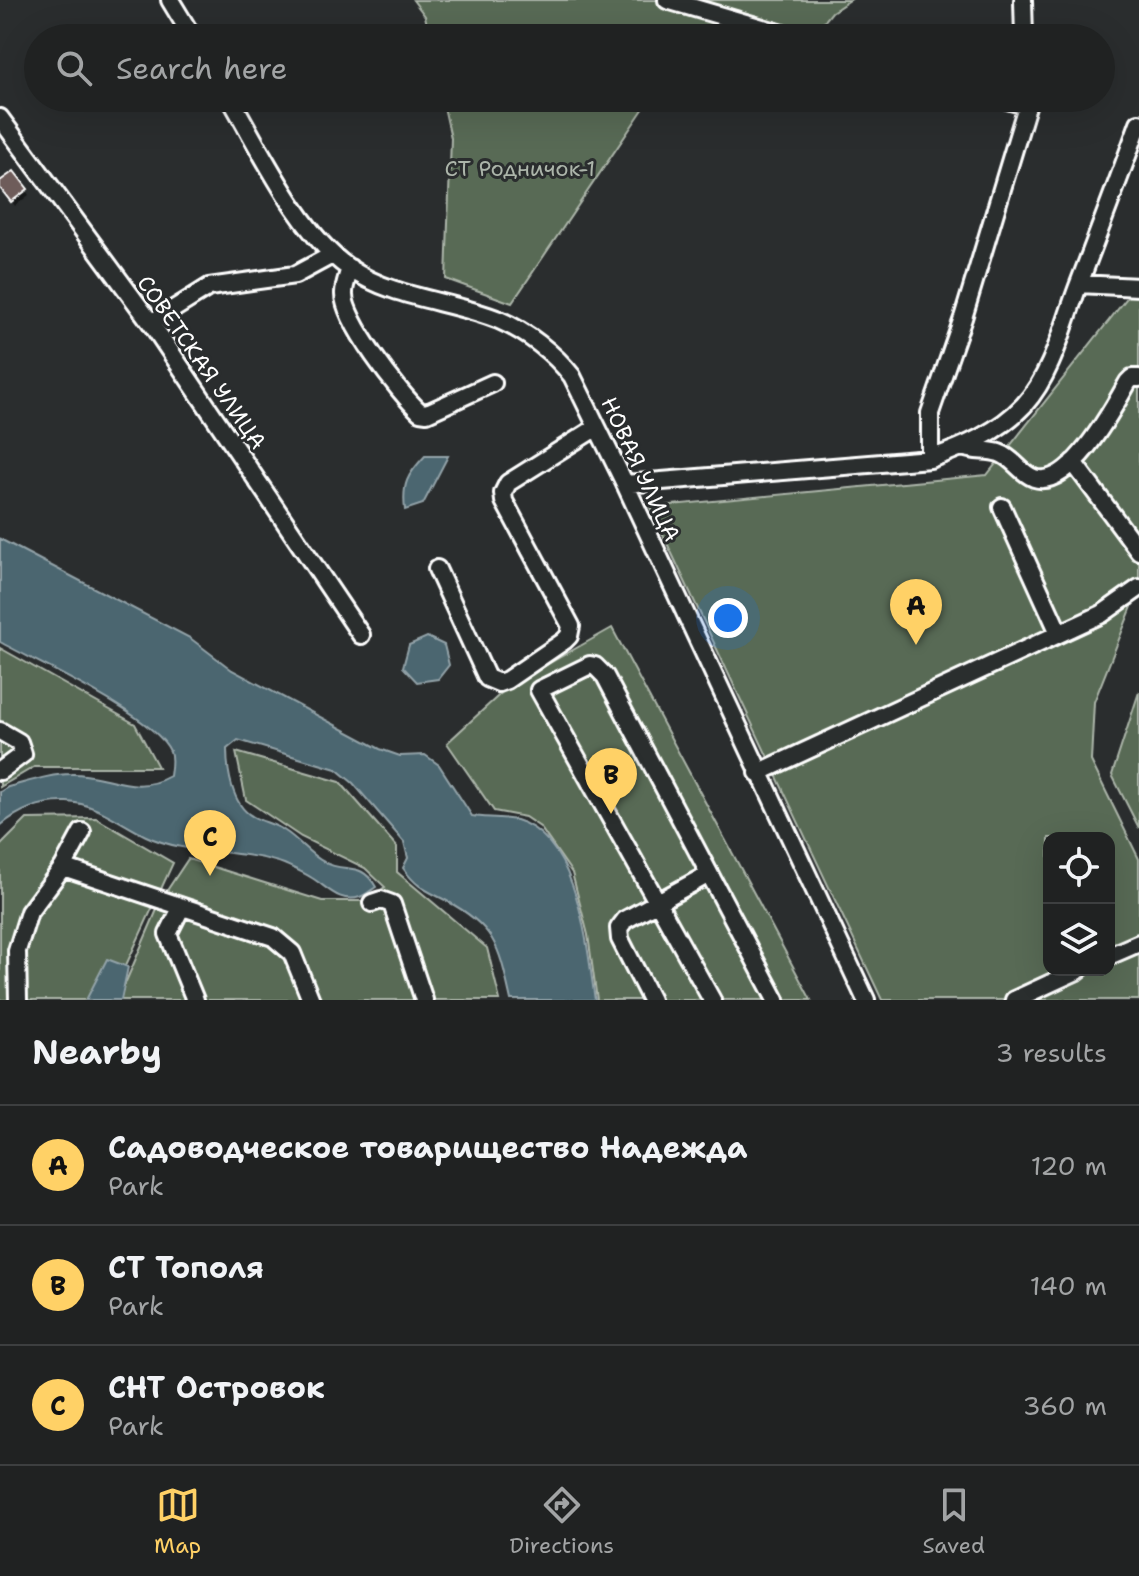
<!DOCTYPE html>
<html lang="en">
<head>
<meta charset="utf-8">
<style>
	:root { --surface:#202222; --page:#282a2a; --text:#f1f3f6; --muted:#a2a4a5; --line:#3d3f40; --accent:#ffd166 }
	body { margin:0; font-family:"Shantell Sans",sans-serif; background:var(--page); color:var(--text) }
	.controls { position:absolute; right:24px; bottom:24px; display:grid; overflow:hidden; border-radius:16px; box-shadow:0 8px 32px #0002 }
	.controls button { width:72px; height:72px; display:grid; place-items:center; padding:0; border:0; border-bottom:2px solid var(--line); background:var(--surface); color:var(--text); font:40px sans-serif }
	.you { position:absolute; left:728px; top:618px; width:28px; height:28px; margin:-20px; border:6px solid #fff; border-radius:50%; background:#1a73e8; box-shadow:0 0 0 12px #1a73e833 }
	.badge { display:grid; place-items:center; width:52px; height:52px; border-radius:50%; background:var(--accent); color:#111; font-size:26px; font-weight:700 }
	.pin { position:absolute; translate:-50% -66px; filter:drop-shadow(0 2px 4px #0008) }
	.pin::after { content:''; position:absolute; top:42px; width:28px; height:24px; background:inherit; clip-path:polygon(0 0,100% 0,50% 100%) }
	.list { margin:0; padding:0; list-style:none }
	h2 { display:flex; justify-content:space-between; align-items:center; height:104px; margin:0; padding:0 32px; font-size:34px }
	h2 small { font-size:26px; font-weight:400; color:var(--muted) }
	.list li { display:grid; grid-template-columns:52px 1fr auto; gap:24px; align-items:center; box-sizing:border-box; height:120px; padding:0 32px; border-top:2px solid var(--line) }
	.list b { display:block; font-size:30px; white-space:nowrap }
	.list p { margin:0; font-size:26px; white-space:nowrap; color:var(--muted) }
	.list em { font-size:26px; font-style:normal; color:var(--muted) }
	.icon { flex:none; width:44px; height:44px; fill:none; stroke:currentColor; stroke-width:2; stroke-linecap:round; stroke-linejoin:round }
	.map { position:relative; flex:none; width:1139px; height:1000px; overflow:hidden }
	.search { position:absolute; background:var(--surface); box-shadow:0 8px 32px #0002; left:24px; right:24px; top:24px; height:88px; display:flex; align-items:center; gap:20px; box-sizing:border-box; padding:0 28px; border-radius:44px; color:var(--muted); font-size:30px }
	.sheet { height:464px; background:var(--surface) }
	nav { display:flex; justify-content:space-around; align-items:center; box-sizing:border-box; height:112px; border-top:2px solid var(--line); background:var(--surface); font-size:22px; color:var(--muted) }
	nav a { display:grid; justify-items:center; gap:4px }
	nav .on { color:var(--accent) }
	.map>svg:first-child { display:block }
	.green { fill:#596b54; stroke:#acb5aa; stroke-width:2; fill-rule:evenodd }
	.water { fill:#4b6670; stroke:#93a3a9; stroke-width:2 }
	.shadow { fill:#0007 }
	.building { fill:#6e5c5a; stroke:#fff; stroke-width:2 }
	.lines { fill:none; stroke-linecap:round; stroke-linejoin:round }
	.minor-casing { stroke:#fff; stroke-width:22 }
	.minor { stroke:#2a2d2e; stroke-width:16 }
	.labels { text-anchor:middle; stroke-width:6; stroke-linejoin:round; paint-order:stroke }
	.park-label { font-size:22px; fill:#acb5aa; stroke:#2a2d2e }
	.street-label { font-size:22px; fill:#fff; stroke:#2a2d2e }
</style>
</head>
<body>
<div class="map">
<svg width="1139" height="1000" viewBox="0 0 1139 1000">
	<rect width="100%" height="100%" fill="#2a2d2e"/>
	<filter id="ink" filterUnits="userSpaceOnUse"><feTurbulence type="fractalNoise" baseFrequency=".0125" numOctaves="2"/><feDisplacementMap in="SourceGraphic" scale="16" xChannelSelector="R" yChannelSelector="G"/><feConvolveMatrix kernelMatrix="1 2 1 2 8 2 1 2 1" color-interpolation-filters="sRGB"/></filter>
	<g filter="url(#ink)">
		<path class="green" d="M413,0H850L832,12L811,38H430L425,16Z
			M442,98H762L758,102H648L512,303L446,279L451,138Z
			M1139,293V589L1094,702L1091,761L1139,859V1000H882L650,507L987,475L1130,294ZM1049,838H1109V970H1049Z
			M612,628L811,1000H597L588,935L572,873L540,827L525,817L494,811L447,743L509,686Z
			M0,648L135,724L158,767H34L0,787Z
			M1139,692V828L1112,775Z
			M236,752L340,782L397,847V872L487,948L500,1000H118L162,898L188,859L322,901H364L385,887L365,868L301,837L246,800Z
			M96,818L173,863L110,1000H0V846L27,819Z"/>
		<path class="water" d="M425,456H448L423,504L405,510C402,484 407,475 425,456Z
			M0,539L190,638L232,670L380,749L400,756L425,755L439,765L472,816C486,818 502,817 516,820C579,838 587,947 595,1000H511C499,948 497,928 447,901C426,890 417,888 403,868L408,858L404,842L353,783L336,769L238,740L227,749C227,770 232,805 252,816C262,822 275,824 285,831C299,840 310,855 324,862C345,874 361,860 376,887C371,890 366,895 360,897C340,904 327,887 312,878C303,872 293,868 284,864C240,848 188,856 146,836C121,824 96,803 67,802C41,801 20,809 0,826V792L8,787C28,782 50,774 71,774C108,773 133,797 170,776C171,767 173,759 170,751C155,716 36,662 0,642Z
			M427,637L444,645L449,665L438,679L417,682L403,667L409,645Z
			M107,959L128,967L121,1000H86Z"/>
		<path class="shadow" d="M0,184L26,190L29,195L15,206Z"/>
		<path class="building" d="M14,171L28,189L11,202L0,188V181Z"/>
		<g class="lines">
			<g class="minor-casing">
				<path id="minor" d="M170,0L193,38
					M667,0L797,38
					M1023,0L1024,38
					M230,98C260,149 300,234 349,268C394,299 450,300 499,320C527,332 554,353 572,376L625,484L866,1000
					M1001,98L1027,106
					M0,118L151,323L361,635
					M350,268C348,276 344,285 344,293C342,319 400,394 420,412L427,413L493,383
					M1079,284L1139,287
					M151,323L209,287L295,275L332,255
					M963,447C975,452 988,449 999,453C1014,458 1020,473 1034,478C1070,490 1114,407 1128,382L1132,378H1139
					M930,459V413L963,318L1027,106V98
					M1073,462L1139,551
					M625,484L930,459C964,447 999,432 1024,405C1052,374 1063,327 1077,289C1098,234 1119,179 1139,123
					M1002,507L1059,633
					M437,569L487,678L499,683L507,680L564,641L569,636L571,626L504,501L503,493L508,483L597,427
					M0,731L19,742L23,754L0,771
					M758,773L1102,614L1139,588
					M63,867L273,937L292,953L311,1000
					M372,903L381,900L392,904L424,1000
					M181,908L168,934L195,1000
					M1109,956L1139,943
					M18,1000L17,951L29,912L63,867L82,832
					M651,1000L620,939L619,928L625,920L709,874
					M712,1000L539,690L590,665L595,666L605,676L776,1000
					M1014,1000L1079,970"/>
			</g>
			<use href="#minor" class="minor"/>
		</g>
	</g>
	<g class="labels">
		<g class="park-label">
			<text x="520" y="176">СТ Родничок-1</text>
		</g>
		<g class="street-label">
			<text transform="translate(202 362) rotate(55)" y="8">СОВЕТСКАЯ УЛИЦА</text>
			<text transform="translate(641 469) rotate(65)" y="8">НОВАЯ УЛИЦА</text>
		</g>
	</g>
</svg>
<div class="controls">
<button><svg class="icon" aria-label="locate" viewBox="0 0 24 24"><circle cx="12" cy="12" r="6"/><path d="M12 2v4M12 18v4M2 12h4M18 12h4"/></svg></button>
<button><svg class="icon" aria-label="layers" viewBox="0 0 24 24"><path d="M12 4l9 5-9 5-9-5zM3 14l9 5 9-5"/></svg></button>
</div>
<div class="you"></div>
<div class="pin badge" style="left:916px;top:645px">A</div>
<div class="pin badge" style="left:611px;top:814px">B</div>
<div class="pin badge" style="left:210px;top:876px">C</div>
<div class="search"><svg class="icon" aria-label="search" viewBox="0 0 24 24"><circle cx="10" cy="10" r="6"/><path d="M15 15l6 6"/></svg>Search here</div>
</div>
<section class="sheet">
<h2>Nearby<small>3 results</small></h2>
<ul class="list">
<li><span class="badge">A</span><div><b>Садоводческое товарищество Надежда</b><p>Park</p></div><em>120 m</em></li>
<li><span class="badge">B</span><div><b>СТ Тополя</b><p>Park</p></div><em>140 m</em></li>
<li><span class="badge">C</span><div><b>СНТ Островок</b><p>Park</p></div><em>360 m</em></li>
</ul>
</section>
<nav>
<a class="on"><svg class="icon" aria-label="map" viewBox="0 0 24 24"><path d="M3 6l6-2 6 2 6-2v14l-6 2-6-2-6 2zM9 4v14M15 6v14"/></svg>Map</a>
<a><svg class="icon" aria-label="directions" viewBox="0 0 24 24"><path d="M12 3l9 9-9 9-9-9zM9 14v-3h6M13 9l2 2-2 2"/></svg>Directions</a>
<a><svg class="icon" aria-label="saved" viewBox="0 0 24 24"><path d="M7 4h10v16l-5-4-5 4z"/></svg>Saved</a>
</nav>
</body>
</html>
